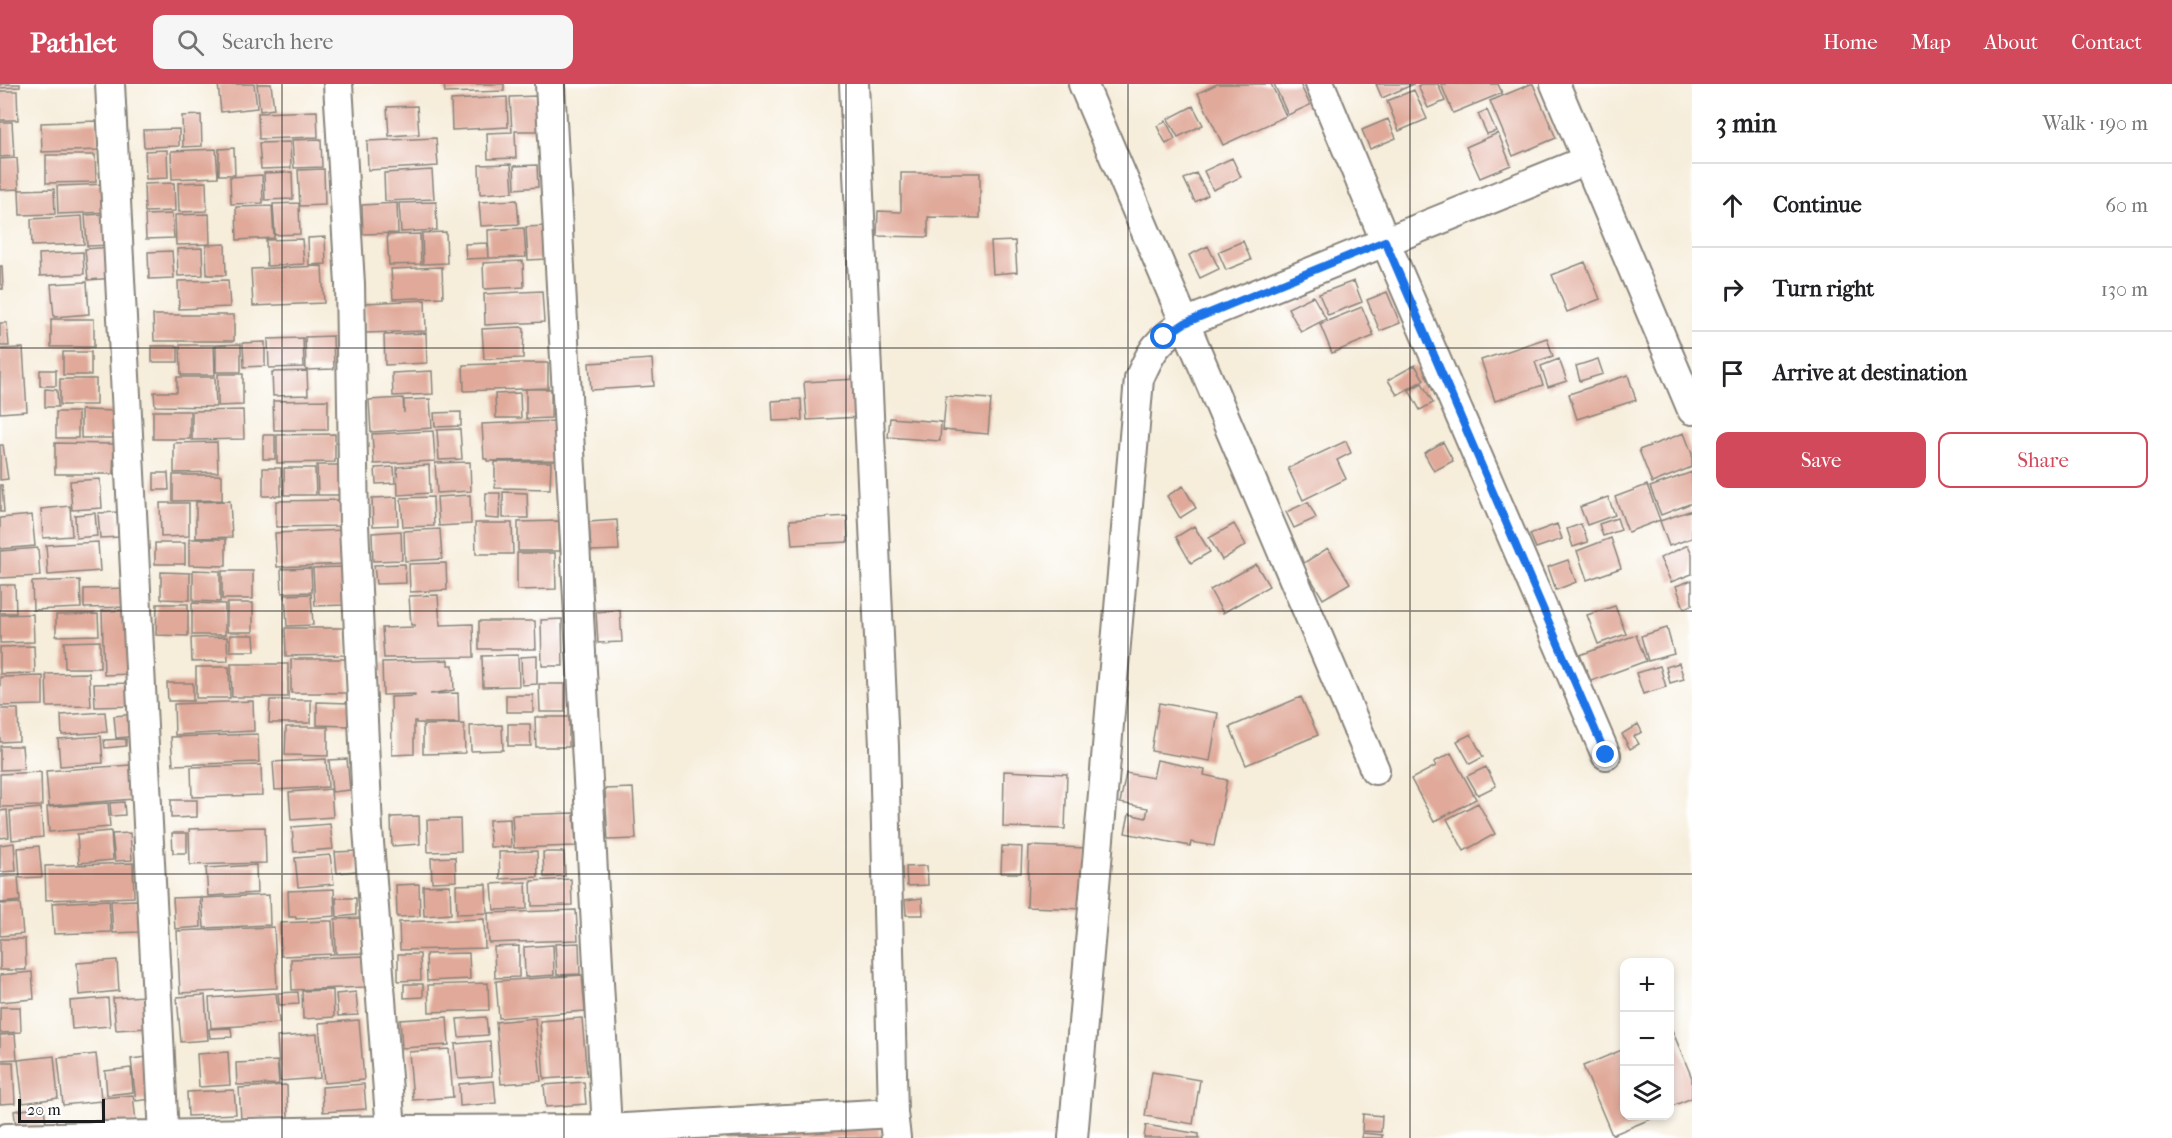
<!DOCTYPE html>
<html lang="en">
<head>
<meta charset="utf-8">
<style>
	:root { --surface:#fff; --page:#f6f6f6; --text:#202124; --muted:#757577; --line:#e0e0e0; --accent:#d1495b }
	body { margin:0; font-family:"IM FELL French Canon",serif; background:var(--page); color:var(--text) }
	.controls { position:absolute; right:18px; bottom:18px; display:grid; overflow:hidden; border-radius:12px; box-shadow:0 3px 9px #0003 }
	.controls button { width:54px; height:54px; display:grid; place-items:center; padding:0; border:0; border-bottom:2px solid var(--line); background:var(--surface); color:var(--text); font:30px sans-serif }
	.scale { position:absolute; left:18px; bottom:15px; width:87px; box-sizing:border-box; padding-left:6px; border:3px solid #1c1c1c; border-top:0; font-size:16px; line-height:21px; white-space:nowrap; color:#1c1c1c; -webkit-text-stroke:4px #fff; paint-order:stroke }
	.stop { position:absolute; width:18px; height:18px; margin:-14px; border:4px solid #1a73e8; border-radius:50%; background:#fff }
	.stop.end { background:#1a73e8; border-color:#fff; box-shadow:0 2px 6px #0008 }
	.list { margin:0; padding:0; list-style:none }
	h2 { display:flex; justify-content:space-between; align-items:center; height:78px; margin:0; padding:0 24px; font-size:26px }
	h2 small { font-size:20px; font-weight:400; color:var(--muted) }
	.list li { display:grid; grid-template-columns:39px 1fr auto; gap:18px; align-items:center; box-sizing:border-box; height:84px; padding:0 24px; border-top:2px solid var(--line) }
	.list b { display:block; font-size:22px; white-space:nowrap }
	.list em { font-size:20px; font-style:normal; color:var(--muted) }
	.actions { display:flex; gap:12px; padding:18px 24px }
	.actions a { flex:1; padding:14px 0; border:2px solid var(--accent); border-radius:12px; text-align:center; font-size:21px; color:var(--accent) }
	.actions .main { background:var(--accent); color:#fff }
	.icon { flex:none; width:33px; height:33px; fill:none; stroke:currentColor; stroke-width:2; stroke-linecap:round; stroke-linejoin:round }
	.map { position:relative; flex:none; width:1692px; height:1054px; overflow:hidden }
	header { display:flex; align-items:center; gap:36px; box-sizing:border-box; height:84px; padding:0 30px; background:var(--accent); color:#fff }
	header strong { font-size:28px }
	nav { display:flex; gap:33px; margin-inline-start:auto; font-size:21px }
	.search { width:420px; height:54px; background:var(--page); display:flex; align-items:center; gap:15px; box-sizing:border-box; padding:0 21px; border-radius:12px; color:var(--muted); font-size:22px }
	main { display:flex }
	aside { flex:1; background:var(--surface) }
	.map>svg:first-child { display:block }
	.building { fill:#e0a999 }
	.lines { fill:none; stroke-linecap:round; stroke-linejoin:round }
	.minor-casing { stroke:#89847b; stroke-width:32 }
	.minor { stroke:#fff; stroke-width:28 }
	.route { stroke:#1a73e8; stroke-width:8 }
	.grid { fill:none; stroke:#1c1c1c; stroke-width:1.5; stroke-opacity:0.55 }
</style>
</head>
<body>
<header>
<strong>Pathlet</strong>
<div class="search"><svg class="icon" aria-label="search" viewBox="0 0 24 24"><circle cx="10" cy="10" r="6"/><path d="M15 15l6 6"/></svg>Search here</div>
<nav><a>Home</a><a>Map</a><a>About</a><a>Contact</a></nav>
</header>
<main>
<div class="map">
<svg width="1692" height="1054" viewBox="0 0 1692 1054">
	<rect width="100%" height="100%" fill="#fff"/>
	<filter id="ink" filterUnits="userSpaceOnUse"><feTurbulence type="fractalNoise" baseFrequency=".0167" numOctaves="2"/><feDisplacementMap in="SourceGraphic" scale="12" xChannelSelector="R" yChannelSelector="G"/><feConvolveMatrix kernelMatrix="1 2 1 2 8 2 1 2 1" color-interpolation-filters="sRGB"/></filter>
	<filter id="wash" filterUnits="userSpaceOnUse"><feTurbulence type="fractalNoise" baseFrequency=".008" numOctaves="4" result="noise"/><feDisplacementMap in="SourceGraphic" scale="24" xChannelSelector="R" yChannelSelector="G"/><feGaussianBlur stdDeviation="1.35" result="paint"/><feColorMatrix in="noise" values="0 0 0 0 0 0 0 0 0 0 0 0 0 0 0 0 0 1.4 0 .05"/><feComposite in="paint" operator="in"/></filter>
	<g filter="url(#wash)">
		<rect width="100%" height="100%" fill="#f6edda"/>
		<g id="blocks">
			<path class="building" d="M0,0H20V3L0,4Z
				M218,0H254L257,24L221,28Z
				M257,0H271L274,25L260,27Z
				M444,0H504V7L445,9Z
				M1217,0H1271L1286,32L1223,61L1198,9Z
				M1274,0H1300L1310,21L1288,31Z
				M1376,0H1414L1382,14Z
				M1421,0H1438L1445,17L1428,24L1418,2Z
				M1441,0H1498L1502,9L1453,29Z
				M1531,0H1533L1556,54L1513,72L1490,17Z
				M1414,6L1427,35L1399,47L1387,17Z
				M0,7H17L18,36H0Z
				M536,12L538,47H515L516,74L488,75L487,49L512,48L510,13Z
				M507,13L508,43L452,46L451,16Z
				M417,22L419,50L389,52L387,23Z
				M1193,22L1203,41L1178,53L1168,35Z
				M1487,26L1496,47L1487,50L1478,30Z
				M317,27L318,53L259,55L258,29Z
				M201,31L202,62L183,63L182,32Z
				M1388,35L1396,54L1370,65L1362,46Z
				M97,37L98,66L42,68L41,39Z
				M1166,37L1175,55L1166,60L1157,42Z
				M0,38H12L14,72L0,73Z
				M179,45V62L144,63L143,46Z
				M1498,49L1511,81L1480,94L1466,63Z
				M436,54L438,82L368,86L367,57Z
				M321,55L322,83L294,84L292,56Z
				M290,58L291,84L261,85L259,59Z
				M234,64L235,91H219V65Z
				M216,65L218,93L172,95L171,67Z
				M167,66L168,94L146,95L145,67Z
				M46,71H95L96,98L46,99Z
				M17,74L19,105L0,106V75Z
				M1232,74L1241,93L1213,106L1204,87Z
				M511,80L513,108L480,110L479,81Z
				M537,81L538,103L515,105L514,82Z
				M324,85L325,121L300,122L298,86Z
				M432,86L434,115L385,117L384,89Z
				M292,88L293,115L265,116L264,89Z
				M901,89H980V134L928,133V153L877,152L878,127L901,128Z
				M1196,89L1208,111L1195,118L1184,95Z
				M262,91L263,119L231,120L230,93Z
				M206,98L207,127L179,128L178,99Z
				M174,99L175,127L145,128L144,100Z
				M109,100L110,128L58,130L57,102Z
				M54,105L55,130L20,131L19,106Z
				M517,116L519,140L481,142L479,118Z
				M436,118L437,146L401,148L399,119Z
				M299,119L300,150L275,151L273,120Z
				M397,119L398,149L363,150L362,121Z
				M272,122L274,154L237,156L236,123Z
				M110,130L111,161L87,162L85,131Z
				M172,130L174,154L146,155L145,131Z
				M209,130L210,160L176,161L175,131Z
				M82,132L84,160L32,162L31,135Z
				M546,142L547,175L528,176L526,143Z
				M524,144L526,173L489,174L488,146Z
				M446,148L447,179L423,180L422,149Z
				M420,150L421,180L389,181L387,151Z
				M325,153L326,180L309,181L308,154Z
				M302,155L304,180L267,182L266,156Z
				M1015,157L1017,188L993,190L991,158Z
				M1243,157L1251,176L1226,186L1218,168Z
				M487,159L488,174L466,175L465,160Z
				M225,160L226,191H207L206,161Z
				M1208,162L1219,185L1200,194L1189,171Z
				M113,163L115,194L88,196L85,165Z
				M202,164L203,191L178,192L177,165Z
				M172,167L174,194L149,195L148,168Z
				M83,168L84,190L40,192L39,170Z
				M523,177L524,203L484,205L483,179Z
				M1585,178L1600,215L1567,228L1552,191Z
				M0,182H2L3,205H0Z
				M322,182L324,219L253,222L251,185Z
				M442,183L443,213L393,215L391,185Z
				M228,196L230,223L179,225L178,197Z
				M1354,197L1362,218L1328,231L1319,210Z
				M87,198L89,230L54,233L51,200Z
				M542,207L544,238L485,241L484,210Z
				M1387,208L1400,239L1380,247L1367,216Z
				M1313,212L1326,235L1301,248L1288,224Z
				M425,216L426,247L366,249L365,219Z
				M1362,223L1374,252L1332,269L1320,240Z
				M153,231H234V257H154Z
				M51,235H94V263H51Z
				M0,239H7L9,262H0Z
				M521,243L524,245L523,274L484,275L482,245Z
				M426,249L427,279L385,281L384,251Z
				M333,252L334,285L306,286L305,253Z
				M303,254L304,283L269,284L268,255Z
				M1547,254L1553,272L1535,278L1543,301L1495,317L1481,276Z
				M265,258V282L244,283L243,259Z
				M241,260V288H216V261Z
				M180,261H214L215,291H181Z
				M152,262H178V278H152Z
				M23,264L27,327L0,329V265Z
				M63,268H91V291H63Z
				M652,275L654,302L591,306L589,279Z
				M1559,275L1567,297L1548,303L1541,282Z
				M1598,275L1603,290L1580,297L1576,282Z
				M520,279H548V304L464,307L463,281Z
				M1415,281L1424,296L1397,311L1388,296Z
				M40,286H56V302H40Z
				M307,287L308,311L273,312L272,288Z
				M432,287L433,310L393,312L392,289Z
				M218,290H243V321L218,322Z
				M1628,291L1636,316L1577,335L1569,310Z
				M177,293H215L216,323L155,322L154,308H177Z
				M60,295H96V321H60Z
				M857,295L860,333L807,336L804,298Z
				M1422,299L1433,319L1420,326L1409,306Z
				M45,305L57,306L58,323H45Z
				M526,305H551V334L526,335Z
				M520,309L521,334H496L495,310Z
				M946,312L991,315L988,350L943,346Z
				M403,314L404,329V316L430,315L432,344L371,348L369,316Z
				M801,315L802,336L773,337L772,317Z
				M328,316V346H274L273,317Z
				M81,326L119,327V354H81Z
				M243,326L244,355L192,356V327Z
				M153,327H190V355H153Z
				M56,328H78V354H56Z
				M461,328V342L435,343L434,329Z
				M890,334L941,338L940,357L888,353Z
				M556,337L558,376L487,377V375H484L482,340Z
				M460,345L462,375L439,376L437,346Z
				M433,347L435,377L374,380L372,350Z
				M1684,349L1692,370V383L1652,399L1639,366Z
				M335,350V378L277,379V351Z
				M263,351H275V375H263Z
				M1346,357L1351,369L1337,376L1346,395L1303,416L1288,384Z
				M217,358L218,388L174,389V359Z
				M1443,358L1453,377L1434,387L1424,369Z
				M55,359L114,360L113,390H55Z
				M0,361H3L8,395L0,396Z
				M470,378L471,407L437,409L435,379Z
				M495,378H551L550,405L495,404Z
				M317,381H342V411H318Z
				M429,381L430,409L398,411L397,383Z
				M394,383L395,399L376,400L375,384Z
				M263,384H281V412H263Z
				M284,384H315L316,411H284Z
				M1692,388V419L1661,431L1650,403Z
				M154,389H168L169,406H154Z
				M173,391H222V416L173,417Z
				M100,395L102,424L72,426L70,397Z
				M0,401H2L4,428H0Z
				M1647,401L1660,436L1628,448L1615,413Z
				M1183,402L1196,424L1180,434L1167,412Z
				M503,408L527,409L528,434H503Z
				M486,409H500L499,435L485,434Z
				M470,411L471,440L439,442L437,413Z
				M397,413L398,441L373,442L372,414Z
				M433,413L434,442L403,443L401,414Z
				M1608,413L1615,431L1587,441L1580,423Z
				M340,416V442L276,443V417Z
				M230,417L232,453L196,454V418Z
				M1308,418L1316,434L1294,444L1286,428Z
				M160,419H189V452L161,453Z
				M70,422L72,452L43,454L41,425Z
				M1692,426V454L1669,462L1660,437Z
				M118,428L120,453L100,454L98,429Z
				M95,429L97,452L76,454L75,431Z
				M32,431L35,462L0,465V434Z
				M847,432L848,458L792,461L790,436Z
				M1617,434L1621,446L1603,452L1599,440Z
				M617,436L619,466L591,467L589,438Z
				M559,437L560,467H518V438Z
				M475,439H512L513,470H476Z
				M1234,440L1246,461L1222,476L1209,454Z
				M1557,440L1562,455L1536,464L1530,450Z
				M1581,440L1588,458L1573,463L1567,445Z
				M1194,442L1210,468L1191,479L1176,453Z
				M440,445L442,475L405,477L404,447Z
				M344,446L346,480L277,483L275,449Z
				M401,447L402,476L373,477L372,449Z
				M1611,454L1621,484L1587,496L1577,467Z
				M189,455H226V482L189,481Z
				M98,458L100,487L48,491L46,461Z
				M155,459H185V480H155Z
				M1688,461L1692,470V490L1671,498L1660,474Z
				M38,464L40,492L0,494V467Z
				M1328,464L1350,499L1323,515L1302,480Z
				M517,469H555L556,505L517,506Z
				M1568,476L1576,498L1556,506L1548,483Z
				M446,479L447,506L410,508L409,480Z
				M405,480L406,499L376,500L374,481Z
				M1256,480L1269,502L1223,529L1210,506Z
				M342,483L345,521L315,522L313,484Z
				M311,484L312,508L282,509L281,485Z
				M193,486L220,487V518L193,517Z
				M222,487H253V515H222Z
				M161,488L190,489V516L161,515Z
				M80,496L81,524L33,526L32,498Z
				M1692,496V521L1684,524L1676,502Z
				M0,501H15L16,529H0Z
				M131,504V523L84,524V505Z
				M311,510L313,541L287,542L285,511Z
				M438,511L440,541L473,540L474,573L384,574L382,544L415,543V541H411L409,512Z
				M192,519L225,520V551H192Z
				M227,519H253V548H227Z
				M157,520H188V552L156,551Z
				M1615,522L1626,550L1598,560L1587,531Z
				M130,526L132,590L104,591L102,527Z
				M620,526L622,558L598,559L596,528Z
				M33,530L34,558L0,559V531Z
				M98,530L99,551L56,552V531Z
				M562,535L563,582H542L541,536Z
				M479,537H535L536,565H479Z
				M285,544H345V571L286,572Z
				M1667,544L1674,570L1648,577L1641,552Z
				M230,551H254L255,567H230Z
				M1636,551L1646,577L1591,597L1580,571Z
				M227,553L228,577L192,578L191,554Z
				M100,557V584H65L64,558Z
				M34,562L35,589L0,590V563Z
				M518,571L519,602L483,603L482,572Z
				M537,572V600L522,601L521,573Z
				M291,575H347L348,609H291Z
				M448,576V581H453L454,606L430,610L458,609L459,639H416V637H414V670L392,671L391,613L415,612V610L383,611L382,578Z
				M1679,579L1684,595L1670,599L1666,583Z
				M231,580H288V613H232Z
				M1660,582L1666,603L1643,610L1636,589Z
				M196,583H229L230,614H196Z
				M89,589L91,622L47,623L46,590Z
				M43,592V621L0,622V593Z
				M134,599V622L95,623L94,600Z
				M167,599H193V617H168Z
				M539,600H565V628H540Z
				M506,611H533V628H506Z
				M1301,613L1318,651L1246,681L1230,643Z
				M270,616H311V639H269Z
				M253,617L254,647L175,651L174,620Z
				M317,618L349,619L348,642L317,641Z
				M1159,619L1218,629L1210,677L1151,667Z
				M0,625H18L19,657L0,658Z
				M105,628L107,648L62,651L61,631Z
				M137,630L139,652L116,654L114,632Z
				M535,633H569V663H536Z
				M464,640L465,669L423,670V641Z
				M508,640H530L531,662H508Z
				M1638,640L1642,648L1634,652L1639,660L1630,665L1622,650Z
				M502,641L503,666L471,667L470,642Z
				M286,643H328V672L285,671Z
				M258,650L259,678L173,681L171,653Z
				M1471,650L1483,673L1470,680L1457,657Z
				M101,652L103,679L60,682L58,655Z
				M126,655V662L105,664L104,656Z
				M0,662H22L24,685L0,686Z
				M1451,669L1476,715L1434,738L1411,695L1436,682L1434,678Z
				M326,675L328,703L275,706L273,678Z
				M347,675L350,706L332,708L329,676Z
				M1157,676L1205,686L1204,691L1227,696L1214,762L1191,758L1190,762L1125,749L1129,730L1146,734L1148,724L1120,719L1126,689L1153,694Z
				M130,681L133,715L49,722L46,687Z
				M261,681L262,711L192,713L191,683Z
				M1486,683L1496,702L1478,711L1467,692Z
				M1004,687L1067,690L1065,745L1003,743Z
				M41,688L42,722L0,723V690Z
				M633,704L636,755L608,756L605,705Z
				M331,705L333,733L291,736L289,708Z
				M171,716H197V733L171,734Z
				M124,718L125,731L111,732L110,719Z
				M108,719L110,743L49,748L47,723Z
				M1478,719L1495,750L1464,767L1447,735Z
				M41,724L43,753L12,756L10,727Z
				M7,726L9,753L0,754V727Z
				M574,729L576,762L514,764L512,731Z
				M419,732L420,760L392,762L391,733Z
				M460,735L461,767L428,768L427,736Z
				M510,735L511,763H490L489,736Z
				M330,740L333,765L294,768L292,743Z
				M265,743L266,779L190,781L189,745Z
				M111,747L113,776L79,779L77,750Z
				M130,749L132,776L115,777L112,750Z
				M172,749H187V769H173Z
				M14,759L16,787L0,788V761Z
				M39,762L42,793L20,794L18,764Z
				M1002,762L1022,763L1021,789H1001Z
				M1029,762L1088,764L1086,825L1027,823Z
				M356,767L357,787L337,789L335,768Z
				M537,767L538,793L500,795L499,768Z
				M543,768H564L565,792L544,793Z
				M330,771L334,800L298,803L295,774Z
				M455,773L456,797L432,798L431,774Z
				M133,779L134,813L46,816L45,782Z
				M256,781L257,809L208,812L206,784Z
				M927,782L928,801L907,802L906,783Z
				M18,792L20,817L0,819V793Z
				M571,795L572,821L532,822L531,797Z
				M526,798L527,825L494,826L492,800Z
				M419,800L420,832L397,833L396,801Z
				M486,800L487,829L457,830L456,801Z
				M450,801L451,830L424,832L423,802Z
				M334,805L335,832L296,835V833H289L288,807Z
				M269,811L270,841L204,844L202,814Z
				M200,813L201,843L175,845L173,814Z
				M336,814H356V831L337,833Z
				M922,814L923,831H906L905,816Z
				M109,816L111,848L54,850L52,819Z
				M137,816L139,848L113,849L111,817Z
				M20,819L23,850L0,852V820Z
				M576,826L578,856L489,859L488,829Z
				M362,834L363,869L336,870L335,835Z
				M484,835L485,864L400,866L399,838Z
				M326,837H332L334,870L281,872L280,839Z
				M274,843L277,904L180,909L177,847Z
				M0,855H25L26,886H0Z
				M579,859L580,890L557,891L555,860Z
				M553,861L554,891L525,893L524,863Z
				M519,862V893L495,894L494,863Z
				M469,869L470,895L427,897L426,870Z
				M398,870H420L421,896L398,897Z
				M364,872L365,903L292,906L291,875Z
				M117,876L119,907L79,911L77,879Z
				M32,888L34,915L0,918V891Z
				M582,891L585,927L499,934L496,897Z
				M488,899L489,926L429,928L428,901Z
				M404,900H423V913L404,914Z
				M333,906L334,933L303,935L302,907Z
				M298,908L299,920L279,921L278,909Z
				M356,908L358,931L338,932L336,910Z
				M276,909L279,939L211,944L209,914Z
				M205,911L208,956L181,958L177,913Z
				M145,912L147,944L116,946L113,914Z
				M108,914L110,942L72,945L70,917Z
				M0,923H20L21,948L0,949Z
				M447,933L449,961L402,964L400,936Z
				M486,933L488,951L459,953L457,935Z
				M535,934L541,997L501,1000L496,938Z
				M582,934L587,992L544,995L540,937Z
				M359,936L364,996L324,999L319,939Z
				M231,944L232,953L210,954L209,945Z
				M1672,946L1692,994V1014L1670,1023V947Z
				M15,950L17,975L0,976V951Z
				M317,950L320,994L280,997L277,953Z
				M490,957L492,992L458,994L455,960Z
				M449,965L453,1013L413,1016L409,968Z
				M1624,965V1032H1658L1612,1051L1583,982Z
				M228,968L230,1001L199,1003L197,970Z
				M96,970L101,1014L133,1011L136,1038L104,1041L101,1017L63,1021L58,974Z
				M54,972L58,1014L23,1019L18,976Z
				M147,973L151,1015L136,1017L131,975Z
				M277,977L279,1000L237,1001L236,979Z
				M0,978H13L15,1019L0,1020Z
				M131,984L133,1008L107,1011L105,987Z
				M1152,988L1200,996L1193,1040L1145,1032Z
				M494,997L496,1019L460,1022L459,1000Z
				M584,998L586,1020L546,1023L544,1001Z
				M364,1000L366,1025L323,1028L322,1003Z
				M285,1001L287,1002L288,1033L241,1035L239,1004Z
				M234,1006L236,1030L188,1032L187,1008Z
				M44,1023L46,1040L16,1043L14,1027Z
				M1363,1030L1382,1032L1381,1048L1362,1047Z
				M1146,1041L1199,1050V1054H1144Z
				M880,1042L881,1054H727V1052Z
				M1362,1049L1382,1051V1054H1361Z"/>
		</g>
	</g>
	<g filter="url(#ink)">
		<use href="#blocks" fill-opacity="0" stroke="#89847b" stroke-width="1.5"/>
		<g class="lines">
			<g class="minor-casing">
				<path id="minor" d="M110,0L164,1051
					M338,0L350,200L354,441L368,745L391,1046
					M550,0L607,1045
					M854,0L884,662L893,1029L896,1054
					M1083,0L1375,686
					M1320,0L1385,157L1606,671
					M1555,0L1692,326
					M7,1054L391,1046L607,1045L893,1029
					M1073,1054L1139,295C1152,265 1157,257 1185,239L1587,76"/>
			</g>
			<use href="#minor" class="minor"/>
		</g>
	</g>
	<g class="lines" filter="url(#ink)">
		<path class="route" d="M1164,253L1185,239L1385,157L1606,671"/>
	</g>
	<path class="grid" d="M282,0V1054M564,0V1054M846,0V1054M1128,0V1054M1410,0V1054M0,264H1692M0,527H1692M0,790H1692"/>
</svg>
<div class="controls">
<button>+</button>
<button>−</button>
<button><svg class="icon" aria-label="layers" viewBox="0 0 24 24"><path d="M12 4l9 5-9 5-9-5zM3 14l9 5 9-5"/></svg></button>
</div>
<div class="scale">20 m</div>
<div class="stop" style="left:1164px;top:253px"></div>
<div class="stop end" style="left:1606px;top:671px"></div>
</div>
<aside>
<h2>3 min<small>Walk · 190 m</small></h2>
<ul class="list">
<li><svg class="icon" aria-label="ahead" viewBox="0 0 24 24"><path d="M12 20V5M6 11l6-6 6 6"/></svg><div><b>Continue</b></div><em>60 m</em></li>
<li><svg class="icon" aria-label="right" viewBox="0 0 24 24"><path d="M7 20v-9h11M14 6l5 5-5 5"/></svg><div><b>Turn right</b></div><em>130 m</em></li>
<li><svg class="icon" aria-label="arrive" viewBox="0 0 24 24"><path d="M6 21V4h12l-3 4 3 4H6"/></svg><div><b>Arrive at destination</b></div></li>
</ul>
<div class="actions"><a class="main">Save</a><a>Share</a></div>
</aside>
</main>
</body>
</html>
